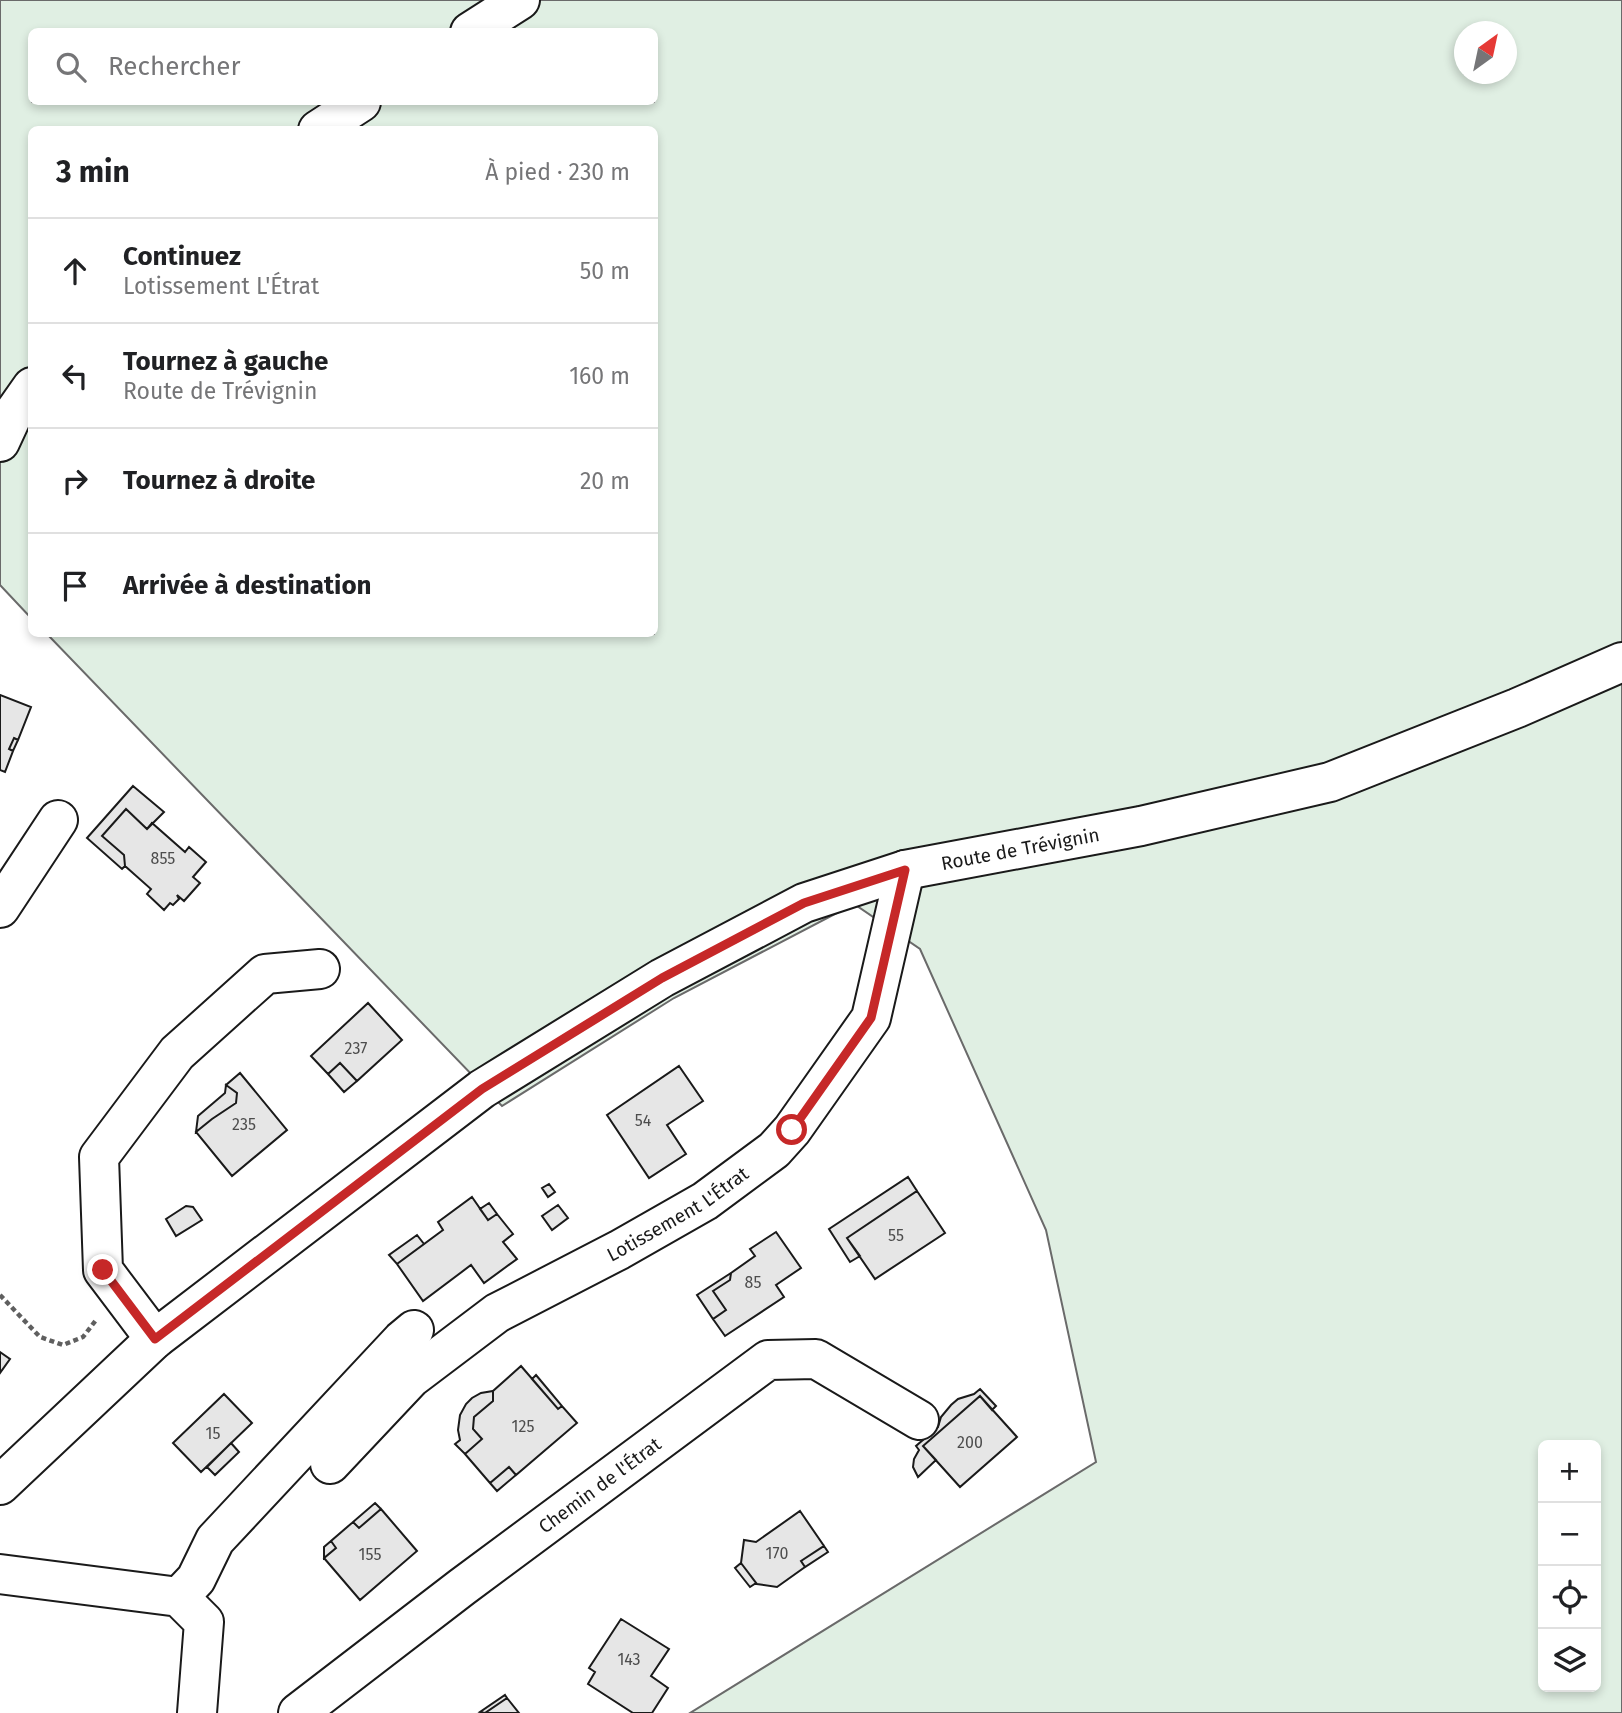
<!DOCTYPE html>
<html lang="fr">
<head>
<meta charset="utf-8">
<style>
	:root { --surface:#fff; --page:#f6f6f6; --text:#202124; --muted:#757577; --line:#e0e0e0 }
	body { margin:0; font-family:"Fira Sans",sans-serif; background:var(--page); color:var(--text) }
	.controls { position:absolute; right:21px; bottom:21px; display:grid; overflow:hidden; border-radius:10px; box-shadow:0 4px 10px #0003 }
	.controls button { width:63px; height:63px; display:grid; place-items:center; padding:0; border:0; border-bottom:2px solid var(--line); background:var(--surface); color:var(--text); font:35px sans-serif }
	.compass { position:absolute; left:1454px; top:21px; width:63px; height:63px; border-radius:50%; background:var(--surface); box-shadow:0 4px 10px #0003; rotate:33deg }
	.stop { position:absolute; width:21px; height:21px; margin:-16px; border:5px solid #c62828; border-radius:50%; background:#fff }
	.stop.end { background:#c62828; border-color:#fff; box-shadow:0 2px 7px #0008 }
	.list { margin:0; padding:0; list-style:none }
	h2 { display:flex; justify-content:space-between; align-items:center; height:91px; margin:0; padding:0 28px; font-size:30px }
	h2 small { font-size:23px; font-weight:400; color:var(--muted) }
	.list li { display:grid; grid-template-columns:46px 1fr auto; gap:21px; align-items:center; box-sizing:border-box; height:105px; padding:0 28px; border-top:2px solid var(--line) }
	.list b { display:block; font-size:26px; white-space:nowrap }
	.list p { margin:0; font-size:23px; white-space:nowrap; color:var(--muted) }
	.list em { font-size:23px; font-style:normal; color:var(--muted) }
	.icon { flex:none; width:38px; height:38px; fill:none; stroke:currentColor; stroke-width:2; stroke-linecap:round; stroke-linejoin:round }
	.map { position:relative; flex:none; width:1622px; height:1713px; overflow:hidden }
	.search { position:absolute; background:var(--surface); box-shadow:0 4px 10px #0003; left:28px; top:28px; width:630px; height:77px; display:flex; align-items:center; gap:18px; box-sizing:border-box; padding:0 24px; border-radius:10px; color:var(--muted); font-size:26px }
	.panel { position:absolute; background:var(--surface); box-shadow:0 4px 10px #0003; left:28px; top:126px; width:630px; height:511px; border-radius:10px }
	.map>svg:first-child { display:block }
	.green { fill:#e0efe3; stroke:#6a6a6a; stroke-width:2; fill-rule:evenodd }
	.building { fill:#e6e6e6; stroke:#1a1a1a; stroke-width:2 }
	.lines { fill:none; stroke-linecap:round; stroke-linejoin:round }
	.minor-casing { stroke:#1a1a1a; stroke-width:42 }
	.path { stroke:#5f5f5f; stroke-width:4.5; stroke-dasharray:5 3.5; stroke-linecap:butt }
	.minor { stroke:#fff; stroke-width:38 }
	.route { stroke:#c62828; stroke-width:9 }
	.labels { text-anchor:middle; stroke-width:5; stroke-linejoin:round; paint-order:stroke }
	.number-label { font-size:16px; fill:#4d4d4d }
	.street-label { font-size:19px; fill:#1a1a1a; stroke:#fff }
</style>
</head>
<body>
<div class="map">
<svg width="1622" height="1713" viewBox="0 0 1622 1713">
	<rect width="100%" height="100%" fill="#fff"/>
	<path class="green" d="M0,0H1622V1713H690L1096,1462L1046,1230L920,949L854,904L674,998L502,1106L47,634H654V130H32L31,618L0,585ZM32,32H654V102H32ZM1464,32H1506V74H1464ZM1543,1445H1596V1687H1543Z"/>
	<path class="building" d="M0,695L31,707L18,740L14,738L9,749L13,751L5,772L0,770Z
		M14,738L18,740L13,751L9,749Z
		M133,786L164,812L147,829L126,809L102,836L124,855L125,866L122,869L87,838Z
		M126,809L147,829L152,823L185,852L189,847L206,862L193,877L200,883L184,901L177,895L179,899L173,905L170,903L164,910L147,894L151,889L125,866L124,855L102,836Z
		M368,1003L402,1040L357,1081L340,1063L328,1074L311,1056Z
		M340,1063L357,1081L344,1092L328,1074Z
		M679,1066L703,1101L667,1125L686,1154L649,1178L607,1115Z
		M240,1073L287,1130L232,1176L196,1132L212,1119L236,1103L237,1093L226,1085Z
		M226,1085L237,1093L236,1103L212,1119L196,1132L198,1116L225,1093Z
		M908,1177L917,1191L847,1238L860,1256L850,1262L829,1229Z
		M549,1184L555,1192L548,1197L542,1188Z
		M917,1191L945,1233L875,1279L847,1238Z
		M472,1197L488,1220L497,1214L513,1234L503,1242L517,1259L484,1283L471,1265L423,1301L397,1264L443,1230L438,1222Z
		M489,1203L497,1214L488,1220L480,1209Z
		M558,1205L568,1218L552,1230L542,1216Z
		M186,1206L193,1207L202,1220L176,1236L166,1219Z
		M776,1232L801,1268L776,1285L784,1297L725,1336L713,1319L726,1310L713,1291L730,1280L731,1273L755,1256L750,1249Z
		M417,1235L424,1244L397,1264L389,1255Z
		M731,1273L730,1280L713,1291L726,1310L713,1319L697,1295Z
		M0,1352L10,1359L0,1373Z
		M521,1366L558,1409L562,1406L577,1423L516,1475L509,1467L490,1483L465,1454L482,1439L473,1429L474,1417L493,1401V1391Z
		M536,1375L562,1406L558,1409L532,1379Z
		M980,1389L996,1406L992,1410L980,1396L923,1446L936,1460L918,1477L913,1467L914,1459L919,1450L916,1446L938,1427L941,1417L951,1405L958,1399L974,1394Z
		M493,1391V1401L474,1417L473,1429L482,1439L465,1454L455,1444L460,1440L458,1430L460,1415L466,1404L472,1398L481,1393Z
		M224,1394L252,1423L201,1472L173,1443Z
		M980,1396L1017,1437L960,1487L923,1446Z
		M231,1443L239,1452L215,1475L207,1467Z
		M509,1467L516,1475L497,1491L490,1483Z
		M375,1503L381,1509L359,1528L353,1522Z
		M381,1509L417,1551L360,1600L324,1558L336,1548L331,1541L353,1522L359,1528Z
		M800,1511L824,1546L801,1561L805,1567L777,1587L757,1584L741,1563L744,1540L756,1542Z
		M331,1541L336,1548L324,1558V1547Z
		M824,1546L828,1552L805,1567L801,1561Z
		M741,1563L756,1583L750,1587L735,1568Z
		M621,1619L669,1649L651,1676L668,1688L652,1713H633L588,1684L595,1672L589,1668Z
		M505,1695L507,1698L485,1713L480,1712Z
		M507,1698L519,1713H485Z"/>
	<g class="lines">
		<g class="minor-casing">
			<g id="minor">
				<path d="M470,32L520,0"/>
				<path d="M318,130L361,102"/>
				<path d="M0,442L13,414L32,387"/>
				<path d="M0,908L58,820"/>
				<path d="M155,1339L103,1270L99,1157L177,1053L265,974L320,969"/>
				<path id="s1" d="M330,1464L411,1378L497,1313L619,1250L705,1201L774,1150L792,1130L871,1018L905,870"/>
				<path id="s2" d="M0,1485L155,1339L482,1089L662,978L804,903L905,870L1141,826L1330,782L1517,708L1622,662"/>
				<path d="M0,1574L179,1597L204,1622L197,1713"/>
				<path d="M179,1597L196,1579L215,1540L402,1340L414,1330"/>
				<path id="s3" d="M298,1713L462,1587L768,1360L816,1359L919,1420"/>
			</g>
		</g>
		<path class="path" d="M0,1295L40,1337L63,1345L83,1337L96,1320"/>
		<use href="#minor" class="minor"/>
	</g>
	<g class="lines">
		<path class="route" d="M103,1270L155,1339L482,1089L662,978L804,903L905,870L871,1018L792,1130"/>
	</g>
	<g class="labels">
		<g class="number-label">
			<text x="163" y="864">855</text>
			<text x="356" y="1054">237</text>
			<text x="643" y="1126">54</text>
			<text x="244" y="1130">235</text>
			<text x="896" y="1241">55</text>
			<text x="753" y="1288">85</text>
			<text x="523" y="1432">125</text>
			<text x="213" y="1439">15</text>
			<text x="970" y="1448">200</text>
			<text x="777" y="1559">170</text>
			<text x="370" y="1560">155</text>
			<text x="629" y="1665">143</text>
		</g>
		<g class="street-label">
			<text dy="7" stroke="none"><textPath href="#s2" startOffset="1220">Route de Trévignin</textPath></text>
			<text dy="7" stroke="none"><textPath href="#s1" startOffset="432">Lotissement L'Étrat</textPath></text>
			<text dy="7" stroke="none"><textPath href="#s3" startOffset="378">Chemin de l'Étrat</textPath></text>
		</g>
	</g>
</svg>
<div class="controls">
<button>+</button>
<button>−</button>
<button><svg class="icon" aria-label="locate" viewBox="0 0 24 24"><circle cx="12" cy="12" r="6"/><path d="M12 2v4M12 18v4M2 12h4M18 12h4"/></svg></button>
<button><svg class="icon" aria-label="layers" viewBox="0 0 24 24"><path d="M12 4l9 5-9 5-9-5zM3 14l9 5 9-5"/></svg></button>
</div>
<svg class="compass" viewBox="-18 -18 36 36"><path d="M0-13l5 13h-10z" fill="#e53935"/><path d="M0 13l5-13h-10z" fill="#757577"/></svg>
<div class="stop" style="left:792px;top:1130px"></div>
<div class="stop end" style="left:103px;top:1270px"></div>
<div class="search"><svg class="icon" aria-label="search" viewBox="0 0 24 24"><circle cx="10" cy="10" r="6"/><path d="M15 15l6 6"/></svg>Rechercher</div>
<section class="panel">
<h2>3 min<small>À pied · 230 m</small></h2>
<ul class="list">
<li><svg class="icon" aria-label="ahead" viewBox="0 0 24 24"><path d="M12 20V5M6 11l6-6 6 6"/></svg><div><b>Continuez</b><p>Lotissement L'Étrat</p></div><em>50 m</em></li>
<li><svg class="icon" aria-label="left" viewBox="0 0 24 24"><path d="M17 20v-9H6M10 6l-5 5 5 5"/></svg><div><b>Tournez à gauche</b><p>Route de Trévignin</p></div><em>160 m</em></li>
<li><svg class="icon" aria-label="right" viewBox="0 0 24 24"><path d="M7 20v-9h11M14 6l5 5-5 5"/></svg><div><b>Tournez à droite</b></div><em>20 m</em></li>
<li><svg class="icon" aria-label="arrive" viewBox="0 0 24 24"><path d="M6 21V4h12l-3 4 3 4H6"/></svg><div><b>Arrivée à destination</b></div></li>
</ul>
</section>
</div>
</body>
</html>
